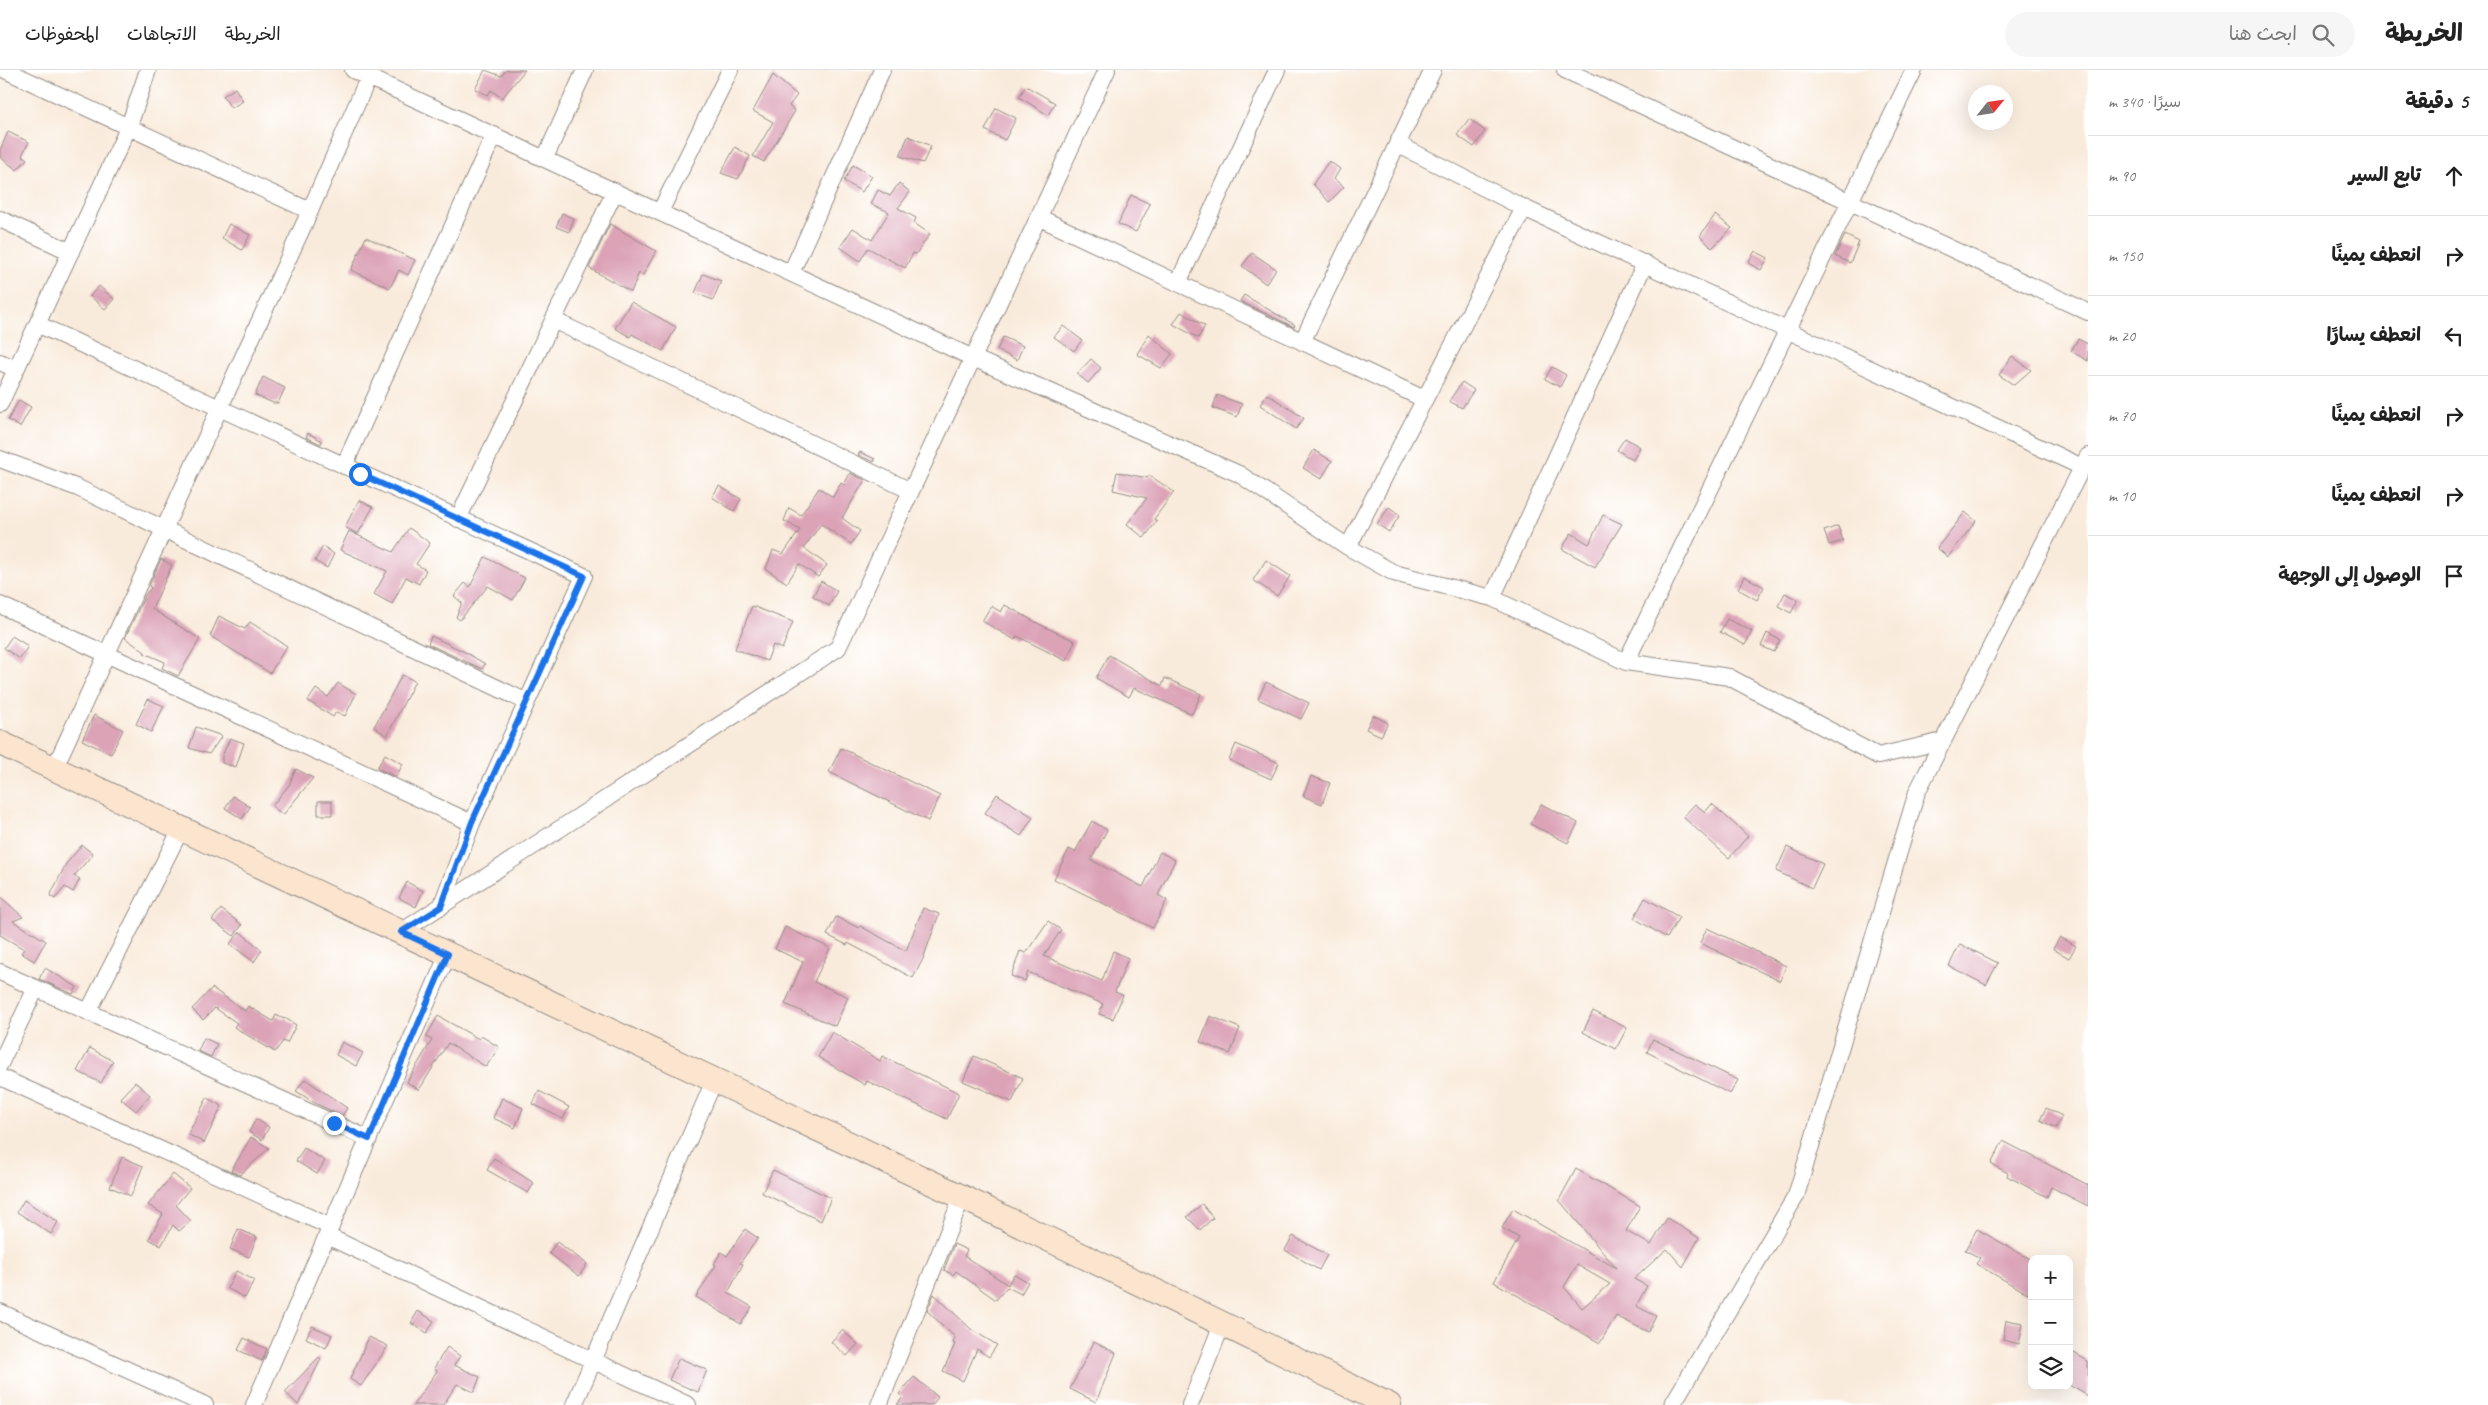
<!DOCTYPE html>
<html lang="ar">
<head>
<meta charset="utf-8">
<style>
	:root { --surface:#fff; --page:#f6f6f6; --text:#222; --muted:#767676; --line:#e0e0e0 }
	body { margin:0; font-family:Caveat,"Playpen Sans Arabic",sans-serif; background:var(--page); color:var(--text); direction:rtl }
	.controls { position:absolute; right:15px; bottom:15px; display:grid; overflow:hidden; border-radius:10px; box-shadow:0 5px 20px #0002 }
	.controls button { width:45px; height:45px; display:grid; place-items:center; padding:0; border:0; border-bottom:1px solid var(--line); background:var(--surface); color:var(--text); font:25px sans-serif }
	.compass { position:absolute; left:1968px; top:15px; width:45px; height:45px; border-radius:50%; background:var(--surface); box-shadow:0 5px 20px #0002; rotate:60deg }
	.stop { position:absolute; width:15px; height:15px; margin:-11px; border:4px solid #1a73e8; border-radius:50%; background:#fff }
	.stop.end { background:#1a73e8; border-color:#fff; box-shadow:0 1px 5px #0008 }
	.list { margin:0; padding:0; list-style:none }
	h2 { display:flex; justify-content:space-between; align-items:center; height:65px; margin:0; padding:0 20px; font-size:21px }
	h2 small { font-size:16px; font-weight:400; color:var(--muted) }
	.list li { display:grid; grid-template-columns:32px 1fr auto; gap:15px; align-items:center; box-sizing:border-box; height:80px; padding:0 20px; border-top:1px solid var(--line) }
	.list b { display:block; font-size:19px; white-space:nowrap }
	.list em { font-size:16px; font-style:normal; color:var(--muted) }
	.icon { flex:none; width:28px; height:28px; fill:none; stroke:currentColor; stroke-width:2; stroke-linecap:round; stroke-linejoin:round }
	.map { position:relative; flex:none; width:2088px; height:1335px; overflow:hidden; direction:ltr }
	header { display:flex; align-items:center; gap:30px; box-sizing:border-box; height:70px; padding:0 25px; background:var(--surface); border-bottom:1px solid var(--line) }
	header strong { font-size:24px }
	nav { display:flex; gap:28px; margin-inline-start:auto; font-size:18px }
	.search { width:350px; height:45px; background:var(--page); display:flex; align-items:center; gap:12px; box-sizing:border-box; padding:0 18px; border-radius:28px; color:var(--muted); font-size:19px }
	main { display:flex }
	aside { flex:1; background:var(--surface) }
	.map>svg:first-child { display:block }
	.building { fill:#dca3b7; fill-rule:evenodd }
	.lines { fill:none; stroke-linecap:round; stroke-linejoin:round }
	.minor-casing { stroke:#928b83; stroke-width:18 }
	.secondary-casing { stroke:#928b83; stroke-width:26 }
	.minor { stroke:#fff; stroke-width:16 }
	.secondary { stroke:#fbe5cf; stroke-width:24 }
	.route { stroke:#1a73e8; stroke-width:6 }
</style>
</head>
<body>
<header>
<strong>الخريطة</strong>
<div class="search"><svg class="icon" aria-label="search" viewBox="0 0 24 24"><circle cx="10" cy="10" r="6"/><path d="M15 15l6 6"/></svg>ابحث هنا</div>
<nav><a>الخريطة</a><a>الاتجاهات</a><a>المحفوظات</a></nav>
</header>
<main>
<aside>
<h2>5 دقيقة<small>سيرًا · 340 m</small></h2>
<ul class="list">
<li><svg class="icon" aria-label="ahead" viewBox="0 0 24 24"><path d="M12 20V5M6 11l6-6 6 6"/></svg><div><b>تابع السير</b></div><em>90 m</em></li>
<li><svg class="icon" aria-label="right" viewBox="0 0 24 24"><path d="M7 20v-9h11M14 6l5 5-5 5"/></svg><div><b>انعطف يمينًا</b></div><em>150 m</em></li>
<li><svg class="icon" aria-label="left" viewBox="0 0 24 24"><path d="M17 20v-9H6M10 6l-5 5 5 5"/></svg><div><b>انعطف يسارًا</b></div><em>20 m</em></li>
<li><svg class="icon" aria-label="right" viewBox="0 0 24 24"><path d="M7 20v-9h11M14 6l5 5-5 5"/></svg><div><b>انعطف يمينًا</b></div><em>70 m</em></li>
<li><svg class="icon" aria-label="right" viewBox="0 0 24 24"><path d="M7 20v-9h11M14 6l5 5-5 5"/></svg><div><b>انعطف يمينًا</b></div><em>10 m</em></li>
<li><svg class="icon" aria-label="arrive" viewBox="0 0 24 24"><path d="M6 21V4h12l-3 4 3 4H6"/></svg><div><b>الوصول إلى الوجهة</b></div></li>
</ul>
</aside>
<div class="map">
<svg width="2088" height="1335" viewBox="0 0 2088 1335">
	<rect width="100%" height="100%" fill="#fff"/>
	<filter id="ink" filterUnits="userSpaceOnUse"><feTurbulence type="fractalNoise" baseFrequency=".02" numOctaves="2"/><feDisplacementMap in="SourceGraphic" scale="10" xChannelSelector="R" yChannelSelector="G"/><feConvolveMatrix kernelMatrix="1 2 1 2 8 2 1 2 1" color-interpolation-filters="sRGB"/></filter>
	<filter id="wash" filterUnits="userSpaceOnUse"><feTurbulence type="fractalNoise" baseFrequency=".0096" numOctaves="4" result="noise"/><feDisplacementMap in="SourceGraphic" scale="20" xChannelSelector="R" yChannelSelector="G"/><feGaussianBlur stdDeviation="1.12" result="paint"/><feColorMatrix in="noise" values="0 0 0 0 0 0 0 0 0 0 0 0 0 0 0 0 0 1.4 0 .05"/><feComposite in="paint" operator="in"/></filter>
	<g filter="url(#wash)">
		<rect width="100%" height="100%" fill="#f9ebdb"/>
		<g id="blocks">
			<path class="building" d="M485,0L501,6L506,0H525L502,28L491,20L488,25L475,19Z
				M773,5L797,25L789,36L795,41L764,92L753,86L773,52L753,41Z
				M1026,16L1055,33L1048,45L1019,27Z
				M235,18L243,31L231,38L223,26Z
				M996,38L1016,48L1005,70L985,60Z
				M1469,49L1485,61L1474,77L1457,65Z
				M8,62L29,72L22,85L27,89L17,100L0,87V80Z
				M908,66L931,76L923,93L900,86Z
				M735,77L750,86L738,109L721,103Z
				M1329,91L1340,99L1334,109L1344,117L1329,132L1313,114Z
				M853,95L872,106L862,122L844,111Z
				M899,113L910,122L898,138L916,148L914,153L930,164L916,184L913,183L905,198L868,178L860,191L840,177L853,158L872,170L889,142L871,134L878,120L890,126Z
				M1131,125L1150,134L1136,162L1118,154Z
				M562,143L574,149L569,162L556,157Z
				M1715,145L1732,158L1712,178L1700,166Z
				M229,154L250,165L242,180L222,168Z
				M610,154L656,181L643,205L639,203L631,222L589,198Z
				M1845,165L1859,172L1850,193L1835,186Z
				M366,167L415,190L408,205L399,200L390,218L351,200Z
				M1755,181L1768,188L1761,200L1748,193Z
				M1252,183L1276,199L1266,214L1242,196Z
				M703,204L721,211L713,230L695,223Z
				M99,216L114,229L105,239L90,226Z
				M1244,225L1295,255L1294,257L1240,231Z
				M631,232L676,257L663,281L632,264L630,267L615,258Z
				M1181,242L1205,256L1198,268L1173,254Z
				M1063,256L1082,270L1074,281L1054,267Z
				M1149,264L1172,284L1161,298L1137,284Z
				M1003,267L1023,276L1017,290L997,280Z
				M2078,269L2088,274V291L2071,281Z
				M2012,286L2031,300L2014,315L1999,305Z
				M1091,289L1101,298L1088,313L1077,304Z
				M1552,297L1566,305L1560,317L1545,309Z
				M263,307L285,318L278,333H273L255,325Z
				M1462,312L1474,320L1462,338L1449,331Z
				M1267,324L1304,348L1296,359L1260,335Z
				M1217,325L1242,334L1237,347L1213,338Z
				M19,330L31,337L20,357L8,350Z
				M308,363L322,371L321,374L306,367Z
				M1625,368L1640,377L1633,390L1617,380Z
				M1314,380L1332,391L1321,409L1303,398Z
				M860,382L875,389L874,392L858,385Z
				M1117,402L1147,408L1149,405L1174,422L1154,449L1157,451L1144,468L1127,454L1147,428L1113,420Z
				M850,403L865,410L842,448L860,461L851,474L821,454L804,478L827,495L818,507L799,494L787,513L766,499L773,480L783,484L800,460L784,451L789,438L801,445L819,418L833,427L841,413L844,415Z
				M719,416L741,429L734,441L712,427Z
				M359,430L373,437L358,464L345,457Z
				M1389,437L1400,445L1389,462L1377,454Z
				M1965,442L1976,451L1948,487L1937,478Z
				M1603,445L1622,454L1595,497L1562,479L1571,463L1589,474Z
				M1838,456L1843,471L1829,475L1824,461Z
				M409,458L430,473L416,494L426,500L419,514L406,507L392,534L374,524L387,501L340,480L349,461L393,482Z
				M323,476L334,484L327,498L315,491Z
				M485,487L525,508L513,530L488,516L460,550L456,547L462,533L454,526L465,513L470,517Z
				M161,489L172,495L152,539L200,569L178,606L162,598L165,592L144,583L145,582L125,568L145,525L151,518L149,516Z
				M1266,490L1290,506L1277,526L1253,510Z
				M1744,506L1764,517L1757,530L1738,519Z
				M821,511L837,521L829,536L813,526Z
				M1785,523L1798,530L1791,543L1778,536Z
				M1005,535L1041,555L1075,571L1066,591L1017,566L1015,570L982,551L991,536L1001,542Z
				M752,536L793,552L782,579L773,575L767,591L735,579Z
				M219,546L245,559L250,552L287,576L270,603L210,566Z
				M1727,549L1752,561L1745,575L1720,562Z
				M1767,563L1780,570L1774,582L1761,576Z
				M12,566L28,576L20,589L4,578Z
				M431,566L465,582L485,594L482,599L428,574Z
				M1109,585L1162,616L1165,608L1201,624L1192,644L1134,618L1129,627L1096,608Z
				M402,605L415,611L387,666L374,657Z
				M1266,612L1309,633L1301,649L1258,629Z
				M338,613L356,624L345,646L336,642L333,647L308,631L316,619L328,627Z
				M148,629L164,636L151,662L136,654Z
				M94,645L123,660L111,684L82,670Z
				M1373,645L1388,653L1381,666L1366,659Z
				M196,657L222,666L209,684L189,678Z
				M230,668L244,673L236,697L222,693V686Z
				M1236,674L1279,693L1271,709L1229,690Z
				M841,678L940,726L928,751L829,702Z
				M385,684L403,694L396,707L377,698Z
				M296,699L313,708L283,745L272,736L289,715Z
				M1311,706L1330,713L1322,734L1303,726Z
				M997,724L1033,747L1021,766L985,743Z
				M233,726L250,737L242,749L225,738Z
				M318,731H332V745H318Z
				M1541,734L1578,753L1568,773L1530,754Z
				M1695,734L1705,742L1712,734L1748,766L1729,788L1683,747Z
				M1092,751L1107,760L1091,790L1143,817L1160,782L1175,790L1158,825L1167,830L1153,858L1054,809L1069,779L1075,782Z
				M82,775L93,784L74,806L80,809L73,822L65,817L55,829L50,826L66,794Z
				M1787,777L1823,794L1812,818L1776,801Z
				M407,812L423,821L416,837L399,828Z
				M0,826L23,847L13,851L46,871L34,891L21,883L24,879L0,865Z
				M1645,828L1679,847L1667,868L1634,848Z
				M923,838L939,844L923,889L913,908L848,873L847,875L827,865L836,847L859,858L860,856L906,881Z
				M221,839L242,855L234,866L212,850Z
				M1048,851L1061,860L1044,886L1102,911L1113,881L1128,888L1115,922L1123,925L1113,949L1099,944L1103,934L1028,902L1025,911L1011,906L1020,881L1026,883Z
				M785,857L830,878L814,912L848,927L835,956L785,934L803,892L775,879Z
				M1707,858L1786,896L1780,911L1700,873Z
				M240,862L262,880L254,892L230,874Z
				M2060,867L2076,876L2069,888L2053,879Z
				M1960,874L1998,893L1986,915L1949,896Z
				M45,898L77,917L73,924L39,909Z
				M212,918L245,941L248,936L273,951L276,945L284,949L285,948L296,955L287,973L283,971L275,982L234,957L237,953L215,938L203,950L192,939Z
				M1593,941L1627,958L1616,979L1583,962Z
				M438,946L479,969L481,966L499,977L486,997L448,973L419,1020L407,1012L432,970L426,967Z
				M1210,946L1240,958L1230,984L1200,972Z
				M832,962L880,991L882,986L959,1023L947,1049L867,1011L865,1015L818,987Z
				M204,968L217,974L211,987L198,981Z
				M1653,969L1738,1010L1730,1024L1647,982Z
				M342,972L363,983L356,996L336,985Z
				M90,978L113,991L101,1013L77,1001Z
				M974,986L1023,1008L1012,1032L963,1011Z
				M305,1009L347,1038L342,1046L315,1033L296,1021Z
				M135,1012L150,1025L136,1041L120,1028Z
				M539,1021L569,1037L563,1049L533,1034Z
				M207,1028L222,1036L204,1073L188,1064Z
				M502,1028L523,1038L515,1058L493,1048Z
				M2046,1038L2062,1046L2056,1058L2040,1050Z
				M256,1049L269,1057L262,1070L249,1062Z
				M251,1067L269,1078L240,1105L231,1101Z
				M2003,1071L2088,1115V1136L2051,1117L2047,1127L2007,1106L2008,1103L1991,1094Z
				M304,1078L325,1091L317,1104L296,1091Z
				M122,1087L143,1096L131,1126L110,1117Z
				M494,1088L534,1113L528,1123L487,1100Z
				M1576,1099L1640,1136L1626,1161L1651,1175L1667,1148L1699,1168L1683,1197L1667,1179L1634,1209L1647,1216L1636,1236L1656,1246L1648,1262L1616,1246L1600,1273L1494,1212L1519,1168L1502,1158L1513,1139L1616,1198L1559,1130ZM1577,1195L1610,1214L1582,1238L1564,1217Z
				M773,1100L831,1128L821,1151L762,1123Z
				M173,1104L190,1118L176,1135L191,1151L179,1161L173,1155L161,1176L149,1169L163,1144L148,1135Z
				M24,1130L58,1152L51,1164L17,1142Z
				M1202,1134L1213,1148L1200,1160L1187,1147Z
				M238,1159L257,1167L249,1187L230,1179Z
				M745,1159L758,1168L740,1193L743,1194L728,1223L752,1237L741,1254L696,1227L716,1195L714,1194L721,1182L727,1186Z
				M1977,1159L2032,1190V1226L1976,1194L1980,1188L1965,1180Z
				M1293,1166L1327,1185L1319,1200L1285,1180Z
				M557,1172L587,1194L579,1206L549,1183Z
				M954,1174L967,1180L964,1186L1008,1215L1014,1204L1028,1212L1021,1224L1007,1217L996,1230L956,1201L953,1205L944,1200Z
				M236,1201L254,1210L245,1228L227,1218Z
				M934,1224L972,1260L997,1275L989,1287L977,1279L963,1311L943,1301L955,1274L953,1273L955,1267L927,1241Z
				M418,1241L434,1251L427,1263L411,1253Z
				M2006,1250L2023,1253L2019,1274L2003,1270Z
				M312,1256L332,1265L326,1278L306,1268Z
				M842,1260L858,1274L847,1286L831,1272Z
				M369,1267L388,1276L361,1316L350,1309Z
				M244,1268L267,1279L262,1291L238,1280Z
				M1094,1272L1116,1283L1096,1332L1070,1319Z
				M447,1277L460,1286L454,1295L480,1307L474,1322L457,1314L443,1335H413L437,1301L434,1298Z
				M2069,1280L2088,1291V1326L2069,1315Z
				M319,1287L321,1289L298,1335L285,1322Z
				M679,1288L707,1300L698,1322L669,1310Z
				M914,1307L938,1327L932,1335H897L903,1327L899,1324Z"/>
		</g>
	</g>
	<g filter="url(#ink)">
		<use href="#blocks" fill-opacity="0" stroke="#928b83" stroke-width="1"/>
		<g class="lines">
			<g class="minor-casing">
				<path id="minor" d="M5,0L310,141
					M353,0L973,288L1239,404L1348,477L1394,503L1492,528L1626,592L1729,607L1878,686L1943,671
					M1565,0L2088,242
					M1397,74L1524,138L2082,397
					M545,88L585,0
					M660,142L730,0
					M1038,147L1424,329
					M0,149L71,182
					M791,203L882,0
					M1178,213L1277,0
					M553,250L911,421
					M37,254L584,506L472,753L441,837
					M1302,272L1433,0
					M0,292L16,299
					M0,334L129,56L148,0
					M0,389L78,418L527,632
					M344,396L494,65
					M458,449L615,121
					M1348,477L1524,138
					M1492,528L1645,193
					M0,535L472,753
					M1626,592L1914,0
					M54,699L310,141L369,6
					M401,862L838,578L1107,0
					M0,902L369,1069
					M88,942L181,759
					M0,994L36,918
					M0,1007L331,1157
					M327,1166L688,1335
					M0,1242L205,1335
					M254,1335L448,884
					M574,1335L714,1011
					M879,1335L962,1127
					M1190,1335L1222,1254
					M1672,1335L1796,1126L1917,722L2088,386"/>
			</g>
			<g class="secondary-casing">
				<path id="secondary" d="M0,673L962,1127L1389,1335"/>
			</g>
			<use href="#minor" class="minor"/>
			<use href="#secondary" class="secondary"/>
		</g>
	</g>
	<g class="lines" filter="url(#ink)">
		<path class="route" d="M334,1053L369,1069L448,884L401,862L441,837L472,752L584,506L360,404"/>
	</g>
</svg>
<div class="controls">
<button>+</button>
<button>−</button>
<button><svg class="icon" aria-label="layers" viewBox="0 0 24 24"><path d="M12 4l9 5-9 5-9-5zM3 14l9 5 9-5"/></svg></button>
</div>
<svg class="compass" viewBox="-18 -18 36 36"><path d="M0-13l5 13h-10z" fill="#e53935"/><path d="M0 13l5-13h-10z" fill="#767676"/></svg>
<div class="stop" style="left:360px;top:404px"></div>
<div class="stop end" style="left:334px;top:1053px"></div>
</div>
</main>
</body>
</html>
